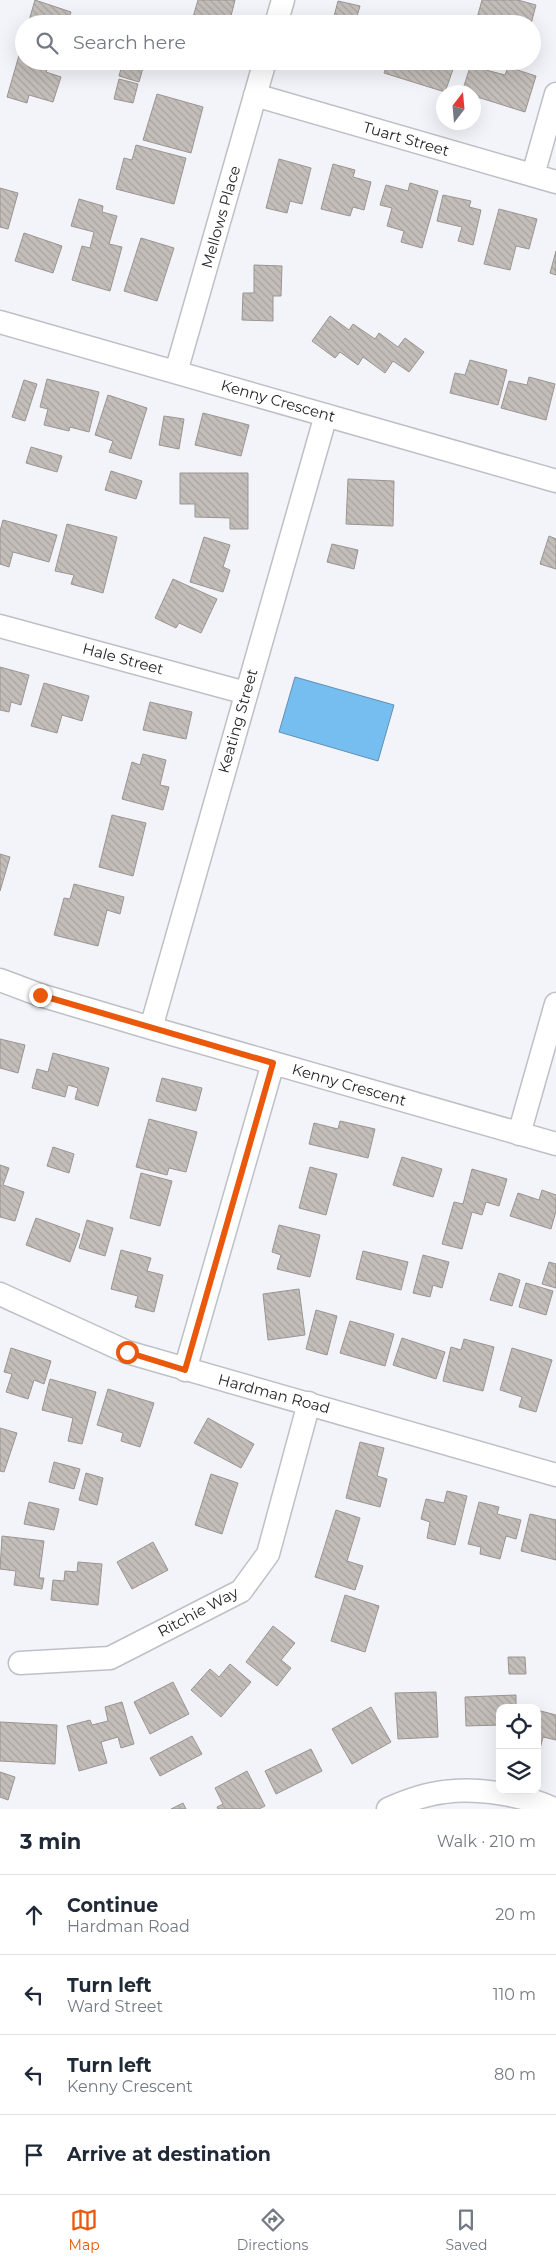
<!DOCTYPE html>
<html lang="en">
<head>
<meta charset="utf-8">
<style>
	:root { --surface:#fff; --page:#f2f2f3; --text:#1f2937; --muted:#747a83; --line:#e0e1e3; --accent:#ea580c }
	body { margin:0; font-family:Montserrat,sans-serif; background:var(--page); color:var(--text) }
	.controls { position:absolute; right:15px; bottom:15px; display:grid; overflow:hidden; border-radius:10px; box-shadow:0 5px 20px #0002 }
	.controls button { width:45px; height:45px; display:grid; place-items:center; padding:0; border:0; border-bottom:1px solid var(--line); background:var(--surface); color:var(--text); font:25px sans-serif }
	.compass { position:absolute; left:436px; top:85px; width:45px; height:45px; border-radius:50%; background:var(--surface); box-shadow:0 5px 20px #0002; rotate:16deg }
	.stop { position:absolute; width:15px; height:15px; margin:-11px; border:4px solid #ea580c; border-radius:50%; background:#fff }
	.stop.end { background:#ea580c; border-color:#fff; box-shadow:0 1px 5px #0008 }
	.list { margin:0; padding:0; list-style:none }
	h2 { display:flex; justify-content:space-between; align-items:center; height:65px; margin:0; padding:0 20px; font-size:21px }
	h2 small { font-size:16px; font-weight:400; color:var(--muted) }
	.list li { display:grid; grid-template-columns:32px 1fr auto; gap:15px; align-items:center; box-sizing:border-box; height:80px; padding:0 20px; border-top:1px solid var(--line) }
	.list b { display:block; font-size:19px; white-space:nowrap }
	.list p { margin:0; font-size:16px; white-space:nowrap; color:var(--muted) }
	.list em { font-size:16px; font-style:normal; color:var(--muted) }
	.icon { flex:none; width:28px; height:28px; fill:none; stroke:currentColor; stroke-width:2; stroke-linecap:round; stroke-linejoin:round }
	.map { position:relative; flex:none; width:556px; height:1809px; overflow:hidden }
	.search { position:absolute; background:var(--surface); box-shadow:0 5px 20px #0002; left:15px; right:15px; top:15px; height:55px; display:flex; align-items:center; gap:12px; box-sizing:border-box; padding:0 18px; border-radius:28px; color:var(--muted); font-size:19px }
	.sheet { height:385px; background:var(--surface) }
	nav { display:flex; justify-content:space-around; align-items:center; box-sizing:border-box; height:70px; border-top:1px solid var(--line); background:var(--surface); font-size:14px; color:var(--muted) }
	nav a { display:grid; justify-items:center; gap:2px }
	nav .on { color:var(--accent) }
	.map>svg:first-child { display:block }
	.water { fill:#77bef0; stroke:#5f90b4 }
	.building { fill:url(#building-back-hatch); stroke:#9b9591 }
	.lines { fill:none; stroke-linecap:round; stroke-linejoin:round }
	.minor-casing { stroke:#bfc0c6; stroke-width:25 }
	.minor { stroke:#fff; stroke-width:22 }
	.route { stroke:#ea580c; stroke-width:6 }
	.labels { text-anchor:middle; stroke-width:4; stroke-linejoin:round; paint-order:stroke }
	.street-label { font-size:15px; fill:#262628; stroke:#fff }
</style>
</head>
<body>
<div class="map">
<svg width="556" height="1809" viewBox="0 0 556 1809">
	<defs>
		<pattern id="building-back-hatch" width="6" height="6" patternUnits="userSpaceOnUse" patternTransform="scale(1.25)"><rect width="6" height="6" fill="#c4beba"/><path d="M-1 5l2 2M0 0l6 6M5-1l2 2" fill="none" stroke="#a8a3a0"/></pattern>
	</defs>
	<rect width="100%" height="100%" fill="#f3f3fa"/>
	<path class="water" d="M295,677L394,705L378,761L279,732Z"/>
	<path class="building" d="M35,0L71,12L67,24H28Z
		M198,0H235L229,24H191Z
		M482,0H518L536,5L531,24H499L477,18Z
		M338,1L360,6L356,20L370,24H332Z
		M20,52L24,53V61H50L46,72L61,77L53,102L29,95L27,103L7,97Z
		M123,61H145L139,82L119,76Z
		M377,61H456L445,92L384,73L387,65Z
		M472,61H489L486,70L505,75L508,67L536,76L525,112L474,96V92H462Z
		M119,79L138,84L133,103L114,99Z
		M157,94L203,107L191,153L143,140Z
		M136,145L186,158L174,204L116,189L124,158L132,160Z
		M279,159L311,168L302,204L290,201L287,213L266,208Z
		M333,164L355,170L353,177L371,182L364,210L353,207L350,216L321,209Z
		M410,183L438,191L422,248L401,242L404,231L387,226L392,208L380,205L386,185L408,191Z
		M0,188L18,193L8,229L0,227Z
		M443,195L471,201L469,207L481,210L473,245L458,241L462,227L437,221Z
		M79,199L103,206L102,212L117,216L109,244L122,247L110,291L72,280L82,246L90,248L94,232L71,226Z
		M499,209L537,219L529,249L516,246L510,270L484,264Z
		M24,233L62,246L53,273L15,261Z
		M141,238L174,248L157,301L124,291Z
		M556,251V275L550,273Z
		M254,265L282,266L281,296H273V321L242,320L243,293H254Z
		M330,316L349,330L353,324L375,339L379,333L398,347L405,338L424,352L409,372L393,361L385,373L363,357L358,365L340,352L335,358L312,341Z
		M470,360L507,370L498,405L450,393L455,373L465,375Z
		M529,377L555,384L546,420L501,408L509,381L527,385Z
		M47,379L99,392L89,432L70,427L69,431L44,425L48,409L40,407Z
		M24,380L37,384L25,421L12,417Z
		M108,395L147,408L131,459L109,452L113,441L95,435Z
		M203,413L249,425L241,456L195,445Z
		M164,416L184,419L179,449L159,445Z
		M31,447L62,456L57,472L26,463Z
		M111,471L142,481L136,499L105,490Z
		M180,473H248V529H230V518L195,517V504H180Z
		M348,479L394,481L393,526L346,524Z
		M3,520L57,535L49,562L13,552L9,567L0,564V531Z
		M67,524L117,537L103,593L71,584L74,575L55,571Z
		M549,536L556,539V569L540,564Z
		M204,537L230,545L223,567L230,570L223,592L190,582Z
		M332,544L358,550L354,569L327,562Z
		M173,579L217,599L201,633L179,623L176,628L155,618Z
		M0,667L29,675L21,705L11,702L9,712L0,710Z
		M44,683L89,696L82,721L62,715L57,733L31,726Z
		M150,702L192,712L186,739L143,730Z
		M143,754L166,760L160,785L169,787L163,810L122,799L132,762L140,765Z
		M112,815L146,823L133,876L99,867Z
		M0,854L10,857L0,891Z
		M74,884L124,897L120,914L107,910L98,946L54,935L64,898L70,899Z
		M0,1039L25,1045L18,1073L0,1068Z
		M53,1053L109,1068L98,1106L75,1099L78,1088L68,1085L65,1097L32,1088L37,1069L48,1072Z
		M162,1078L202,1088L196,1111L156,1101Z
		M149,1119L197,1132L186,1172L169,1168L167,1175L136,1167Z
		M340,1121L375,1129L368,1158L309,1144L314,1123L338,1129Z
		M53,1147L74,1154L69,1173L47,1166Z
		M402,1157L442,1169L433,1197L393,1185Z
		M0,1165L9,1168L3,1185L24,1192L15,1221L0,1217Z
		M310,1167L337,1174L326,1215L299,1208Z
		M472,1169L507,1179L499,1206L486,1202L482,1215L472,1212L462,1249L442,1244L454,1202L463,1204Z
		M141,1173L172,1181L160,1226L130,1218Z
		M542,1190L556,1195V1211L551,1229L510,1216L518,1193L539,1200Z
		M36,1218L80,1234L70,1262L26,1245Z
		M87,1220L113,1228L105,1256L79,1248Z
		M279,1225L320,1235L310,1277L277,1269L281,1255L272,1252Z
		M121,1250L151,1258L147,1271L163,1275L154,1312L135,1307L138,1296L111,1289Z
		M363,1251L408,1262L401,1290L356,1279Z
		M423,1255L449,1262L442,1288L433,1285L430,1297L413,1293Z
		M549,1262L556,1264V1288L542,1284Z
		M499,1273L520,1280L512,1306L490,1300Z
		M526,1283L553,1291L546,1315L519,1307Z
		M299,1289L305,1335L268,1340L263,1294Z
		M316,1310L337,1316L327,1355L306,1349Z
		M350,1321L394,1334L385,1366L340,1353Z
		M402,1338L445,1352L436,1379L393,1365Z
		M464,1339L494,1347L483,1391L443,1381L451,1347L461,1350Z
		M11,1348L51,1361L44,1384L34,1380L28,1399L6,1392L12,1374L4,1372Z
		M512,1348L552,1360L536,1412L519,1407L522,1397L500,1390Z
		M50,1379L96,1392L82,1444L68,1441L73,1418L42,1410Z
		M108,1389L154,1403L140,1447L121,1441L123,1433L97,1425Z
		M208,1418L254,1444L241,1468L194,1443Z
		M0,1428L17,1433L4,1472L0,1471Z
		M360,1442L384,1448L377,1476L387,1479L380,1507L346,1498Z
		M54,1462L80,1469L74,1489L49,1482Z
		M86,1473L103,1478L97,1505L79,1500Z
		M211,1474L238,1483L222,1534L195,1525Z
		M447,1491L467,1496L455,1545L427,1538L430,1522L421,1519L426,1499L444,1503Z
		M29,1502L59,1509L54,1530L24,1524Z
		M479,1502L499,1507L497,1514L521,1520L516,1539L506,1536L500,1559L480,1554L481,1547L468,1544Z
		M336,1510L360,1518L347,1561L363,1566L355,1590L315,1577Z
		M530,1514L556,1520V1560L521,1551Z
		M2,1536L44,1541L39,1578H44L42,1589L14,1585L16,1571L0,1569Z
		M153,1542L168,1570L132,1589L117,1562Z
		M78,1562L102,1564L98,1605L51,1600L53,1580L64,1581L65,1571L77,1572Z
		M345,1595L379,1606L365,1652L331,1641Z
		M273,1626L295,1643L281,1660L291,1668L277,1686L246,1662Z
		M508,1657H525L526,1674H509Z
		M230,1664L251,1682L221,1717L191,1690L210,1669L219,1677Z
		M173,1682L189,1714L150,1734L134,1702Z
		M436,1692L438,1737L398,1739L395,1693Z
		M516,1695V1708H500V1725L466,1726L465,1697Z
		M122,1702L134,1744L121,1748L118,1737L101,1742L107,1763L79,1771L67,1726L90,1720L92,1725L108,1721L105,1707Z
		M371,1707L391,1742L352,1764L332,1729Z
		M537,1710L556,1715V1740L543,1737L540,1749L537,1748Z
		M0,1722L57,1725L55,1764L0,1761Z
		M192,1736L202,1754L160,1776L150,1758Z
		M311,1749L322,1771L276,1794L265,1771Z
		M247,1771L265,1806L259,1809H218L217,1807L223,1804L215,1788Z
		M0,1772L15,1777L8,1800L0,1797Z
		M183,1803L186,1809H171Z"/>
	<g class="lines">
		<g class="minor-casing">
			<path id="minor" d="M276,24L283,0
				M255,95L556,182
				M533,175L556,94
				M0,322L556,481
				M176,372L265,61
				M0,626L246,693
				M0,980L40,995L151,1028L556,1144
				M151,1028L326,415
				M519,1134L556,1004
				M0,1294L127,1352L556,1475
				M185,1370L273,1063
				M20,1663L110,1658L241,1591L268,1554L309,1403
				M388,1809C404,1802 426,1794 444,1792C477,1787 524,1795 554,1809"/>
		</g>
		<use href="#minor" class="minor"/>
	</g>
	<g class="lines">
		<path class="route" d="M40,995L273,1063L185,1370L127,1352"/>
	</g>
	<g class="labels">
		<g class="street-label">
			<text transform="translate(406 139) rotate(16)" y="5">Tuart Street</text>
			<text transform="translate(221 217) rotate(-74)" y="5">Mellows Place</text>
			<text transform="translate(278 401) rotate(16)" y="5">Kenny Crescent</text>
			<text transform="translate(123 659) rotate(15)" y="5">Hale Street</text>
			<text transform="translate(238 721) rotate(-74)" y="5">Keating Street</text>
			<text transform="translate(349 1085) rotate(16)" y="5">Kenny Crescent</text>
			<text transform="translate(274 1394) rotate(15)" y="5">Hardman Road</text>
			<text transform="translate(198 1612) rotate(-28)" y="5">Ritchie Way</text>
		</g>
	</g>
</svg>
<div class="controls">
<button><svg class="icon" aria-label="locate" viewBox="0 0 24 24"><circle cx="12" cy="12" r="6"/><path d="M12 2v4M12 18v4M2 12h4M18 12h4"/></svg></button>
<button><svg class="icon" aria-label="layers" viewBox="0 0 24 24"><path d="M12 4l9 5-9 5-9-5zM3 14l9 5 9-5"/></svg></button>
</div>
<svg class="compass" viewBox="-18 -18 36 36"><path d="M0-13l5 13h-10z" fill="#e53935"/><path d="M0 13l5-13h-10z" fill="#747a83"/></svg>
<div class="stop" style="left:127px;top:1352px"></div>
<div class="stop end" style="left:40px;top:995px"></div>
<div class="search"><svg class="icon" aria-label="search" viewBox="0 0 24 24"><circle cx="10" cy="10" r="6"/><path d="M15 15l6 6"/></svg>Search here</div>
</div>
<section class="sheet">
<h2>3 min<small>Walk · 210 m</small></h2>
<ul class="list">
<li><svg class="icon" aria-label="ahead" viewBox="0 0 24 24"><path d="M12 20V5M6 11l6-6 6 6"/></svg><div><b>Continue</b><p>Hardman Road</p></div><em>20 m</em></li>
<li><svg class="icon" aria-label="left" viewBox="0 0 24 24"><path d="M17 20v-9H6M10 6l-5 5 5 5"/></svg><div><b>Turn left</b><p>Ward Street</p></div><em>110 m</em></li>
<li><svg class="icon" aria-label="left" viewBox="0 0 24 24"><path d="M17 20v-9H6M10 6l-5 5 5 5"/></svg><div><b>Turn left</b><p>Kenny Crescent</p></div><em>80 m</em></li>
<li><svg class="icon" aria-label="arrive" viewBox="0 0 24 24"><path d="M6 21V4h12l-3 4 3 4H6"/></svg><div><b>Arrive at destination</b></div></li>
</ul>
</section>
<nav>
<a class="on"><svg class="icon" aria-label="map" viewBox="0 0 24 24"><path d="M3 6l6-2 6 2 6-2v14l-6 2-6-2-6 2zM9 4v14M15 6v14"/></svg>Map</a>
<a><svg class="icon" aria-label="directions" viewBox="0 0 24 24"><path d="M12 3l9 9-9 9-9-9zM9 14v-3h6M13 9l2 2-2 2"/></svg>Directions</a>
<a><svg class="icon" aria-label="saved" viewBox="0 0 24 24"><path d="M7 4h10v16l-5-4-5 4z"/></svg>Saved</a>
</nav>
</body>
</html>
